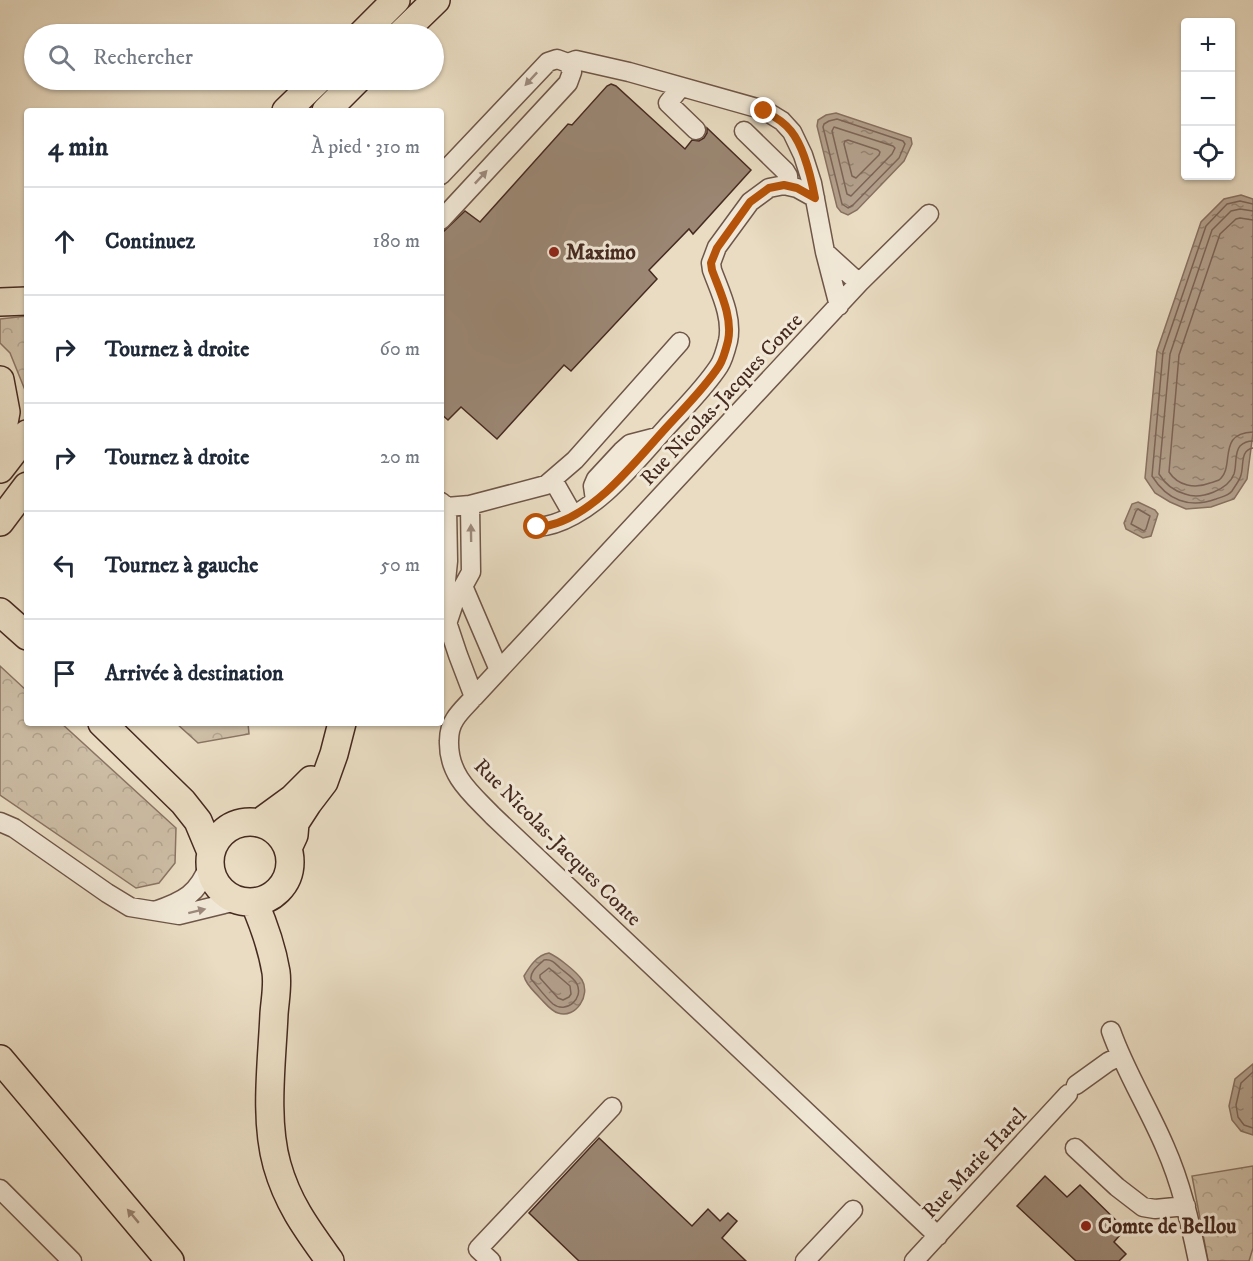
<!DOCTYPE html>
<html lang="fr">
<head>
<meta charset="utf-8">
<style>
	:root { --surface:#fff; --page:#f6f6f7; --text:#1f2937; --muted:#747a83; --line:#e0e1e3 }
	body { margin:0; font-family:"IM FELL DW Pica",serif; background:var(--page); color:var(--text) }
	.controls { position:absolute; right:18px; top:18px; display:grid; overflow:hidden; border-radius:6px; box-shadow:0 2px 4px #0004 }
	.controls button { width:54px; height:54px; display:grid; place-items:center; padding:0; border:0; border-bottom:2px solid var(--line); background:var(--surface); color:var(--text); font:30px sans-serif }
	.stop { position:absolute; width:18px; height:18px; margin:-14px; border:4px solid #b45309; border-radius:50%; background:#fff }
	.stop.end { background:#b45309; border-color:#fff; box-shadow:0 2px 6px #0008 }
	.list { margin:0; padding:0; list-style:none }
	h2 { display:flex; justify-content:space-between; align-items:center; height:78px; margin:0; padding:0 24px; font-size:26px }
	h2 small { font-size:20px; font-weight:400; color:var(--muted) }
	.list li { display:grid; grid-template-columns:39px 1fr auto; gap:18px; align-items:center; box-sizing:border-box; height:108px; padding:0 24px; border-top:2px solid var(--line) }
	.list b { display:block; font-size:22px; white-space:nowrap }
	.list em { font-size:20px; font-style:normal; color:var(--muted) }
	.icon { flex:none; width:33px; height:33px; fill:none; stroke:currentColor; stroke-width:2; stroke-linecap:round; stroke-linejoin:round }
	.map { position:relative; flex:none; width:1253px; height:1261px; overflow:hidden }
	.search { position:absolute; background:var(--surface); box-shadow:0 2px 4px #0004; left:24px; top:24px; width:420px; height:66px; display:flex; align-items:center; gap:15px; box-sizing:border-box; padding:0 21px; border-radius:33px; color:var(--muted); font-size:22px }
	.panel { position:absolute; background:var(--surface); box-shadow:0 2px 4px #0004; left:24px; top:108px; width:420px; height:618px; border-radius:6px }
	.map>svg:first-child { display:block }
	.forest { fill:url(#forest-crowns); stroke:#8a7463; stroke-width:1.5 }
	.water { fill:url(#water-ripples); stroke:#877060; stroke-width:1.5 }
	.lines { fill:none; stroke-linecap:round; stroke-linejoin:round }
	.shore { stroke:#7c6456; stroke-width:1.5 }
	.building { fill:#9b8774; stroke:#462a20; stroke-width:1.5 }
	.minor-casing { stroke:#6f5648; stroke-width:21 }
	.highway-casing { stroke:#462a20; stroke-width:30 }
	.minor { stroke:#f1e8d7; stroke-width:18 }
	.highway { stroke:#e9dcc2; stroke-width:27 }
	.oneway { fill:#9c897c }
	.oneway2 { fill:#988371 }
	.route { stroke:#b45309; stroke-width:8 }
	.poi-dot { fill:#8f2418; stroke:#f1e8d7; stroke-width:2 }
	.labels { text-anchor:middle; stroke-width:6; stroke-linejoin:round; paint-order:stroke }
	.poi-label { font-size:21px; font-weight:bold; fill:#462a20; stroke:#f1e8d7; text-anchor:start }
	.street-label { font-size:21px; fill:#462a20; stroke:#f1e8d7 }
</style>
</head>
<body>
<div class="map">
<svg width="1253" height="1261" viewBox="0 0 1253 1261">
	<defs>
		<pattern id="forest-crowns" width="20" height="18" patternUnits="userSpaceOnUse" patternTransform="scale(1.5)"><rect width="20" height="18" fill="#cdbea6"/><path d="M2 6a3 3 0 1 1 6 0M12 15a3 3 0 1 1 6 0" fill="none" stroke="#b1a38f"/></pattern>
		<pattern id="water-ripples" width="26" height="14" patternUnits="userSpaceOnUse" patternTransform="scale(1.5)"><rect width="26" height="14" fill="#b29f8b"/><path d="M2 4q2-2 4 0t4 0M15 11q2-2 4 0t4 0" fill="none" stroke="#938271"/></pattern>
	</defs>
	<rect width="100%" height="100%" fill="#e9dcc2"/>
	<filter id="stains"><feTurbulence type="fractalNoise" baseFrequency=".00333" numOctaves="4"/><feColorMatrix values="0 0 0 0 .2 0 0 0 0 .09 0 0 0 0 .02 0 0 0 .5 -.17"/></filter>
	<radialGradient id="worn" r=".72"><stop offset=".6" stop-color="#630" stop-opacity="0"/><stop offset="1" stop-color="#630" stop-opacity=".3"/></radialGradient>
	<path class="forest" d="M27,316V395L10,353L0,343V319Z
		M0,666L27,691V723H61L176,828L175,863L159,883L136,888L0,795Z
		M176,723H248L249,734L198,743Z
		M1253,1166V1248L1249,1261H1208L1192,1176Z"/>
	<path class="water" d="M836,113L911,138L912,144L904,161L857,210L848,215L841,212L837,207L817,126L818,120L826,115Z
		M1241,195L1253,199V433L1247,479L1234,499L1211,507L1186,509L1170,502L1155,493L1145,478L1157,351L1201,222L1224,199Z
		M1138,502L1155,510L1158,514L1151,536L1143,538L1126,529L1124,523L1132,504Z
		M549,953C558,957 577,972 582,980C591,995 576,1019 558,1013C551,1011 546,1004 540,998C534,991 526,985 524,976C530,966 537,955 549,953Z
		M1253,1064V1135L1241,1131L1232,1120L1229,1106L1235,1079Z"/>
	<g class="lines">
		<path class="shore" d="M837,119L903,141L905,144L899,158L853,205L848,208L842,204L823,127L824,124L829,121Z
			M834,127L893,146L895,148L892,154L851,196L847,194L832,131Z
			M848,140L878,150L880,152L879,155L856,178L852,176L844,144L845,141Z
			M1253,204L1240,201L1227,204L1206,226L1163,352L1152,476C1167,500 1189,509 1216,499C1221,497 1228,496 1232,491C1235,486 1240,480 1241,475C1244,465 1240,450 1253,448
			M1253,211L1240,209L1231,211L1212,230L1170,354L1159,474C1165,484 1174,491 1185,494C1201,500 1228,490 1234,474C1237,465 1234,453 1240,446C1244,442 1248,441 1253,441
			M1253,220L1240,218L1236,219L1220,234L1179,355L1169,472C1178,486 1195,489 1210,483C1211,483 1219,480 1219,480C1236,467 1216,433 1253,432
			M1138,509L1150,516L1146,529L1144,531L1131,524L1136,511Z
			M544,960C552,959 555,963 560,968C566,973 574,978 577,984C584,999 566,1014 553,1004C545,997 538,987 531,979C530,971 539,965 544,960Z
			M549,968L570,986L571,994L569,997L563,1000L558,998L540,978V975Z
			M1253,1072L1241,1083L1236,1105L1238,1117L1244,1125L1253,1128"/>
	</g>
	<path class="building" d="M611,84L616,86L685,149L692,140L699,141L704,138L707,133V128L751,170L693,234L689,229L649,270L657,279L571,371L564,365L497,439L461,407L448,420L441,414V234L465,211L480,222L568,124L572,125L607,86Z
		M599,1138L692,1226L708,1209L720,1221L728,1213L737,1221L722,1238L746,1261H579L529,1213Z
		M1045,1176L1067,1197L1080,1185L1125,1229L1114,1242L1126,1254L1119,1261H1076L1017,1206Z"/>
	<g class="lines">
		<g class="minor-casing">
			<path id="minor" d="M568,63L576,60L629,72L764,110L782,121L792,132L803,155L812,183L825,252L839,306
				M681,87L668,103L696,130
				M744,131L785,171L788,176L789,186
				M441,175L548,62L557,59L568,63L572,72L568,83L441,220
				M929,214L859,283L474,697C468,704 460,711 455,719C451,725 449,734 449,741C448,776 472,794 493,816L938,1236
				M825,252L859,283
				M553,480L573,515
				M595,500L593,486L596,479L622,451L630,444L657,437
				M441,502L447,507L470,505L546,485L575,460L680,342
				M447,507L448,561L443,610L458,655L474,697
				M537,527C561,526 588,508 606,492C627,473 646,450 665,429C683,409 704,389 719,366C723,360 726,349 728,341C733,317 720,292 712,270L711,263L717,247L750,202L769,188L784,185L797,188L815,198
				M463,586L499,670
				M448,621L454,603L471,572L470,505
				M0,822L14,828L107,893L130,907L179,915L224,904L240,901
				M155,911C184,901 198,894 209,865
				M1111,1031C1125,1071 1148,1107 1165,1147C1181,1183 1190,1222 1198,1261
				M1076,1085L1108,1062L1120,1056
				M1075,1148L1117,1187L1143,1207L1155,1209L1186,1206
				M0,1189L72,1261
				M491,1261L478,1249L612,1107
				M805,1261L853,1210
				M914,1261L1068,1094"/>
		</g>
		<g class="highway-casing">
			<path id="highway" d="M362,34L396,0
				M401,34L436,0
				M286,111L318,80
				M326,111L357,80
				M0,302L27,301
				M0,380L6,412L0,444
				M0,469L27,434
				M0,522L27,486
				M0,612L27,636
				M102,723L183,802L198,821L211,852
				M210 862a40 40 0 1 1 80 0a40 40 0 1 1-80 0Z
				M259,823L292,799L311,780
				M288,848L294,835L295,823L308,803L324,782L334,754L342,723
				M254,902C264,925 272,948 276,972C278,986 275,1000 274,1014C272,1061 264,1119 277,1165C288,1204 307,1229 330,1261
				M0,1059L170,1261"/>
		</g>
		<use href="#minor" class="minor"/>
		<use href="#highway" class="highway"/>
	</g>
	<defs><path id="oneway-solid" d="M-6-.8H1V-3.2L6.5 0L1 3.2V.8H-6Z" transform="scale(1.5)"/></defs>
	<g class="oneway">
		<use href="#oneway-solid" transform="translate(531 79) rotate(133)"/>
		<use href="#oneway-solid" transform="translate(481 177) rotate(-47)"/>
		<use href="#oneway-solid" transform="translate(471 533) rotate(-91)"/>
		<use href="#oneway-solid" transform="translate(197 911) rotate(-14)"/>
	</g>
	<use class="oneway2" href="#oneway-solid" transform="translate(133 1216) rotate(-130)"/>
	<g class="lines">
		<path class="route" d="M537,527C562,526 588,508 606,492C627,473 646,450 665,429C683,409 704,389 719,366C723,360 726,349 728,341C733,317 720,292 712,270L711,263L717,248L750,202L769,188L784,185L797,188L815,198C811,177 804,147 791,131C784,122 774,116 764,111"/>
	</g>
	<g class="poi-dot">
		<circle cx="554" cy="252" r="6"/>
		<circle cx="1086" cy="1226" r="6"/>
	</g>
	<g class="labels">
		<g class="poi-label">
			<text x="566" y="259">Maximo</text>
			<text x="1098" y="1233">Comte de Bellou</text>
		</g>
		<g class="street-label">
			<text transform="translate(721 399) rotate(-47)" y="7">Rue Nicolas-Jacques Conte</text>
			<text transform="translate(558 842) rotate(45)" y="7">Rue Nicolas-Jacques Conte</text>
			<text transform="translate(974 1163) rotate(-47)" y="7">Rue Marie Harel</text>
		</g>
	</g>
	<rect width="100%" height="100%" filter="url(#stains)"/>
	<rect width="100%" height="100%" fill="url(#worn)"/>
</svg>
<div class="controls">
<button>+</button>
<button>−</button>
<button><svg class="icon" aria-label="locate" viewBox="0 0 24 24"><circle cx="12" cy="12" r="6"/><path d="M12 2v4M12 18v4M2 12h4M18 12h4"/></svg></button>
</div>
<div class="stop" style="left:537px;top:527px"></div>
<div class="stop end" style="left:764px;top:111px"></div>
<div class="search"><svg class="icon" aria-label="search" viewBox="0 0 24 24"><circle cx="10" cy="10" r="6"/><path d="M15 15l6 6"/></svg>Rechercher</div>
<section class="panel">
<h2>4 min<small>À pied · 310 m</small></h2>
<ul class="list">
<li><svg class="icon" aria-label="ahead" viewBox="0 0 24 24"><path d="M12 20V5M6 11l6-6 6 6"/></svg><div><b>Continuez</b></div><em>180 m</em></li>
<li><svg class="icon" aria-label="right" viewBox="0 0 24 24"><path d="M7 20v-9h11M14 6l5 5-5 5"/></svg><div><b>Tournez à droite</b></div><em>60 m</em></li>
<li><svg class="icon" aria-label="right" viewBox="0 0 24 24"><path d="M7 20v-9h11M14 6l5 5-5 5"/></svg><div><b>Tournez à droite</b></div><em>20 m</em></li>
<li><svg class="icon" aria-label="left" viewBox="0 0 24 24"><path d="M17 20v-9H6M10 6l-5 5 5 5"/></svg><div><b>Tournez à gauche</b></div><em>50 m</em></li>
<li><svg class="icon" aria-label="arrive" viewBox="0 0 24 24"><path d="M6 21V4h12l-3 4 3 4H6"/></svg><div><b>Arrivée à destination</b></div></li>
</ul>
</section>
</div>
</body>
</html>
